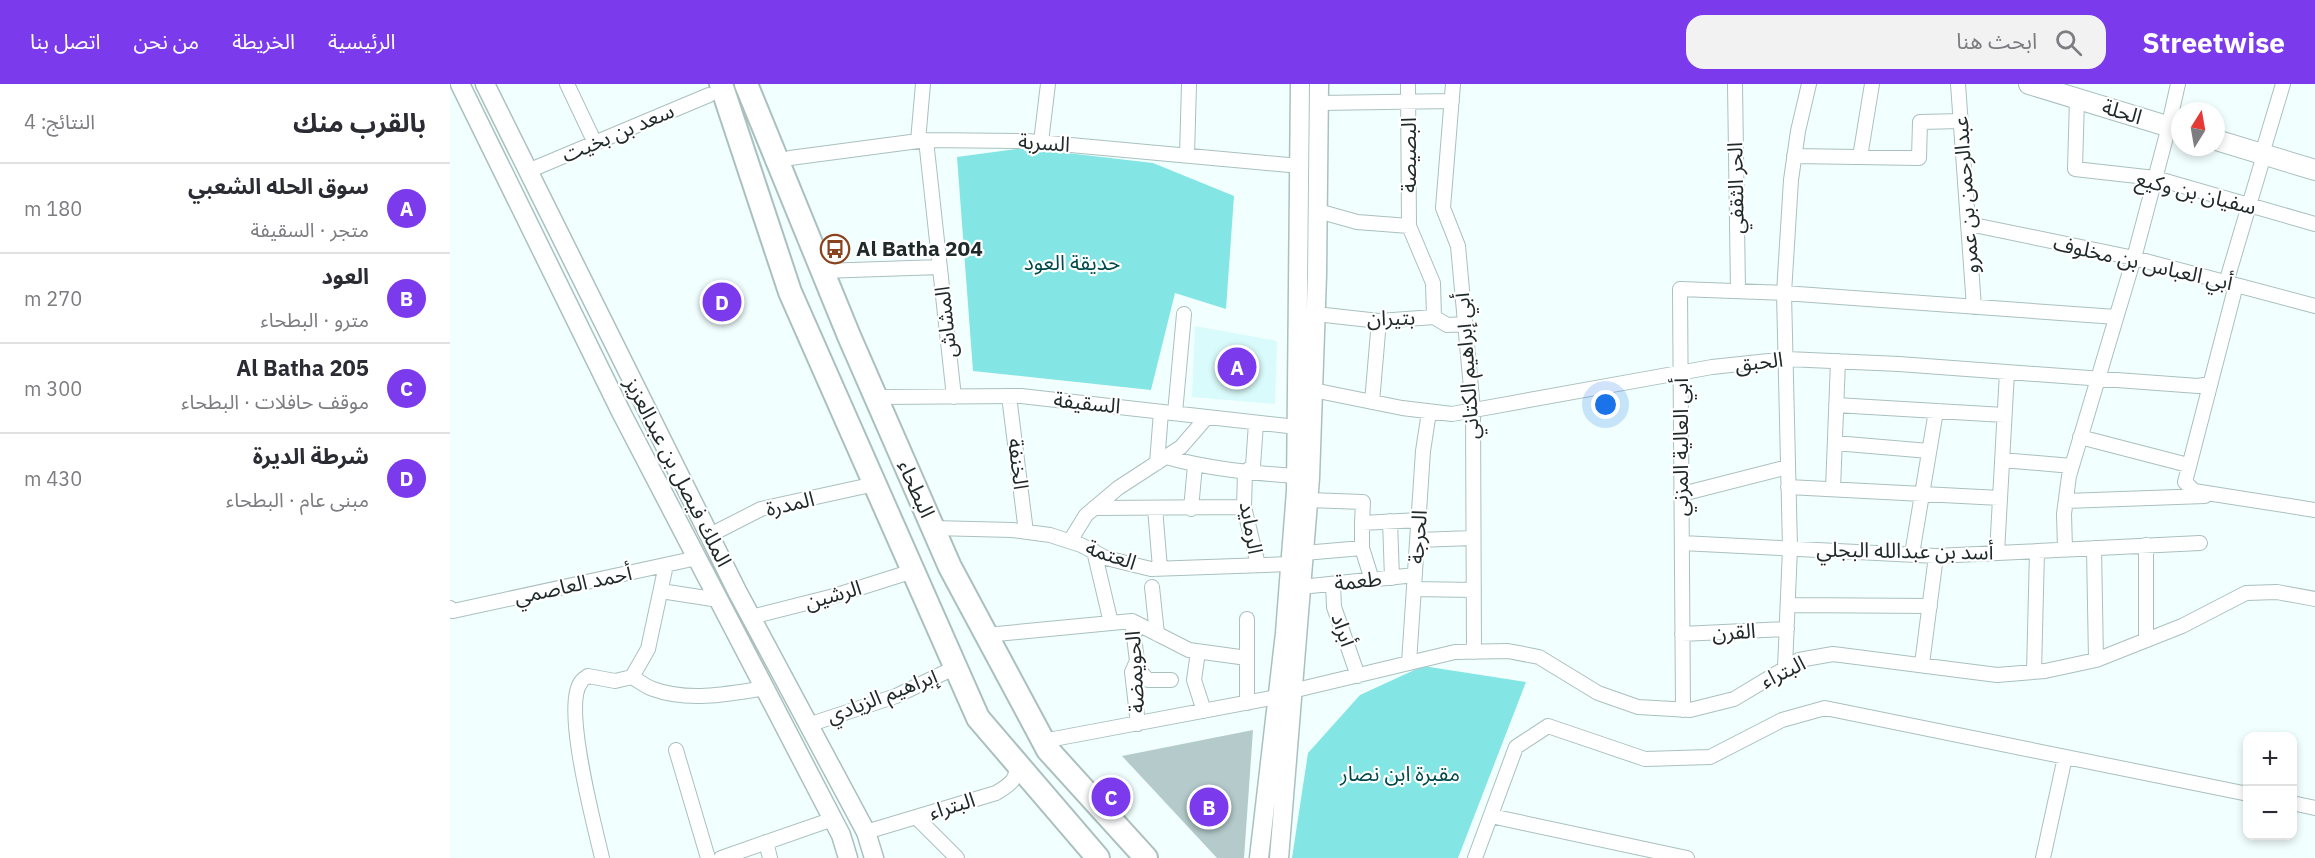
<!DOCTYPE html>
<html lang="ar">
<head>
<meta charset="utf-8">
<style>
	:root { --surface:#fff; --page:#f2f2f3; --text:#2b2b33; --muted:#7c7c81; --line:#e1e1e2; --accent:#7c3aed }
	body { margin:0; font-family:"IBM Plex Sans","Noto Sans Arabic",sans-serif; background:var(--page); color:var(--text); direction:rtl }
	.controls { position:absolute; right:18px; bottom:18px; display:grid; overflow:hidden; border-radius:12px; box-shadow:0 3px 9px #0003 }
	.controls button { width:54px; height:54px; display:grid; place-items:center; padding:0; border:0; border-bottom:2px solid var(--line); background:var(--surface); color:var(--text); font:30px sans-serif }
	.compass { position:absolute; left:1721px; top:18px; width:54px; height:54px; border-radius:50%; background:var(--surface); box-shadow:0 3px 9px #0003; rotate:11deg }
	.you { position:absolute; left:1156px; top:321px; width:21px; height:21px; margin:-15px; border:4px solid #fff; border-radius:50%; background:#1a73e8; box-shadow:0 0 0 9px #1a73e833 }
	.badge { display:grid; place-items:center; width:39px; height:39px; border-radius:50%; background:var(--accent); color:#fff; font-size:20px; font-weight:700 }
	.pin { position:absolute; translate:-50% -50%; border:3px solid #fff; box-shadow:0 2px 6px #0006 }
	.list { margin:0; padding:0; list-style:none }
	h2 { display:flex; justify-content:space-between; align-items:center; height:78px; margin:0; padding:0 24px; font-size:26px }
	h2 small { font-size:20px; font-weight:400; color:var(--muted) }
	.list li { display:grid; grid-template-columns:39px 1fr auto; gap:18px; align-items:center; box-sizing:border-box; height:90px; padding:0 24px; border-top:2px solid var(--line) }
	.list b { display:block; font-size:22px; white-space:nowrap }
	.list p { margin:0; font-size:20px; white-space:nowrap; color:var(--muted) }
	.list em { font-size:20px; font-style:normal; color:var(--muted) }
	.icon { flex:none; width:33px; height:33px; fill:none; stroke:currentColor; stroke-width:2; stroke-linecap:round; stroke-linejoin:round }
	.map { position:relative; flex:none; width:1865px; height:774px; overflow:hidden; direction:ltr }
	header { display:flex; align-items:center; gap:36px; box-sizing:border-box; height:84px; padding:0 30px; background:var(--accent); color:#fff }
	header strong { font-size:28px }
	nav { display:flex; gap:33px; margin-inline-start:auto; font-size:21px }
	.search { width:420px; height:54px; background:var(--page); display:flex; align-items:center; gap:15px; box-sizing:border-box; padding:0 21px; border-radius:18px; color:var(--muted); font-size:22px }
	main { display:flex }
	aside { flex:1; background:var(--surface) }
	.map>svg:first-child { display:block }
	.built { fill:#dafbfb }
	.green { fill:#84e5e5 }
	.building { fill:#b5cbcb }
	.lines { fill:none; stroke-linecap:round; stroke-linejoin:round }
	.minor-casing { stroke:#aac0bf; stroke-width:16 }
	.tertiary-casing { stroke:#aac0bf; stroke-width:21 }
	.secondary-casing { stroke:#aac0bf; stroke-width:22 }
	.primary-casing { stroke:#aac0bf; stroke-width:26 }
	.minor { stroke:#fff; stroke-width:14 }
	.tertiary { stroke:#fff; stroke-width:18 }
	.secondary { stroke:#fff; stroke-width:20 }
	.primary { stroke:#fff; stroke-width:22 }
	.labels { text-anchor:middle; stroke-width:4.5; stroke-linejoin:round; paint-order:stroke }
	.street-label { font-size:21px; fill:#212a2a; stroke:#fff }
	.poi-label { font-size:21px; font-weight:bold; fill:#212a2a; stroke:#fff; text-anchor:start }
	.park-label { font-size:21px; fill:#014a4b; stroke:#fff }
</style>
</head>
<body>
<header>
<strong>Streetwise</strong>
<div class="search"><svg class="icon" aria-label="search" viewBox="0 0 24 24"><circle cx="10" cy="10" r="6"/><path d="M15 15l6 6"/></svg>ابحث هنا</div>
<nav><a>الرئيسية</a><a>الخريطة</a><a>من نحن</a><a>اتصل بنا</a></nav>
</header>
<main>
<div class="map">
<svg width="1865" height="774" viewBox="0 0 1865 774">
	<rect width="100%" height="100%" fill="#f1fffe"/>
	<path class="built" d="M745,242L827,257L825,320L742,313Z"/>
	<path class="green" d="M574,64L703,79L784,112L776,225L725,209L701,306L523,287L507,73Z
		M973,582L1076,598L1008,774H842L858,669L910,611Z"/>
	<path class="building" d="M803,646L794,774H767L672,672Z"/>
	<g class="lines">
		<g class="minor-casing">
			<path id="minor" d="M117,0L145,59
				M958,0L959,142L983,199L984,233
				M1003,0L993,124L1008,162L1023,326L1024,568
				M1285,0L1288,207
				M1508,0L1524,223
				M1627,14L1625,85L1705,94L1865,140
				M869,19L1002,17
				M1721,31L1728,0
				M476,56L504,313
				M468,57L473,0
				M591,58L598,0
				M1815,60L1833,0
				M737,72L739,0
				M1344,72L1469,74L1470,38L1511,37
				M1410,73L1422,0
				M340,74L476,56L577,57L850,82
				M78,87L259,11
				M868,127L907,138L959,142
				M1519,140L1684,174L1865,222
				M372,187L490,183
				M1776,199L1814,71
				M1786,201L1735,398L1744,407L1865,426
				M866,230L929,237L984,233L997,241L1015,240
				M863,306L952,324L1002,330L1262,283L1337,275L1449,280L1748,302L1760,300
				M559,312L576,448
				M426,313L571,312L847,343
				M922,318L929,237
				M1386,321L1554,331
				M725,329L734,230
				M806,339L803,382L795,388L794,423L808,481
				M1630,353L1738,381
				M1385,359L1479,367
				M716,373C759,385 802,389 846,392
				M1552,376L1622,382
				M707,379L711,328
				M1338,403L1550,414
				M1383,405L1388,277
				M1232,410L1338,383
				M858,416L913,418L912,439L969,436
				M1616,417L1755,412
				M644,424L794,423
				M705,424L710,484
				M741,425L745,381
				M940,437L942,494
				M912,439V464L922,496
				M483,444L562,446L600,451L631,461L656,474L701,485L840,480
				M260,451L311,425L425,400
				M968,456L1023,454
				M620,457L636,431L668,404L731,363L757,333
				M1232,459L1486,472L1750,459
				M1644,464L1646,576
				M1615,465L1614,430L1619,392L1684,174L1719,42
				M644,467L661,539
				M854,469L912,464
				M1547,469L1557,288
				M1462,470L1486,327
				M883,500L884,523L908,592
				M702,503L707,550
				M851,503L965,491
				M964,505L1024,506
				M211,507L269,516
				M1338,521L1480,522
				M0,524L3,527L247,474
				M301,533L384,512L463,487
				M682,537L687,577L682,588L688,640
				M1232,550L1337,545
				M536,551L682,537L739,566L797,574
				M1696,556V461
				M748,568L744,596L754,627
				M959,579L973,367L979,328
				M1472,580L1486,472
				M685,582L698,596H721
				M1335,584L1340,464L1334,209L1341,96L1348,47L1359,0
				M1584,588L1587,467
				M182,593C189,597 196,603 203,605C238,618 279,610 315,604
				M842,607L1005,568L1058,567L1089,573L1148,609L1188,623L1240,626L1284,615L1349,576L1383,570L1547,591L1595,587L1646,576L1732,542L1796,509L1827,508L1865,515
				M797,619V535
				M1233,626L1230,205L1334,209L1666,233
				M358,641L446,612L506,583
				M593,657L827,613
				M226,666L258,774
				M1842,719L1865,724
				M1041,732L1237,774
				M466,733L507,774
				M416,748L546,709C559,701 570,695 565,678
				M316,758L320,774
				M152,774C145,743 112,622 131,598C132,596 135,594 138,592L165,597L182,593L198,565L216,481
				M271,774L383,735
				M1025,774L1066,663L1098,642L1195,675L1260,673L1332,636L1375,624L1798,710
				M1593,774L1615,673"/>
		</g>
		<g class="tertiary-casing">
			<path id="tertiary" d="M10,0L171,328L391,751L398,774
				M35,0L287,507L416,748L424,774
				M809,774L835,549L846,407L850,0
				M829,774L860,394L867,191L869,0"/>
		</g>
		<g class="secondary-casing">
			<path id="secondary" d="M1579,0L1730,46
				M1766,56L1865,86"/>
		</g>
		<g class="primary-casing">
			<path id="primary" d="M271,0L340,208L528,634L648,774
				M296,0L399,252L500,483L598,666L696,774"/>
		</g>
		<use href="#minor" class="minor"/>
		<use href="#tertiary" class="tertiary"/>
		<use href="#secondary" class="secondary"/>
		<use href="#primary" class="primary"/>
	</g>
	<defs>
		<g id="bus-ring" transform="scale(1.5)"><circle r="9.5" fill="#fff" stroke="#89431e" stroke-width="1.5"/><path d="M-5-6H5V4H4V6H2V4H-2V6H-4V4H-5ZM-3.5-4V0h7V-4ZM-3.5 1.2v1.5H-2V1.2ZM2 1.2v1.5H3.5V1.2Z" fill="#89431e"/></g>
	</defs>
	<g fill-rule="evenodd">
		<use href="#bus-ring" x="385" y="165"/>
	</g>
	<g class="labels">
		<g class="street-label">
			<text transform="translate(1672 28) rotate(17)" y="7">الحلة</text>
			<text transform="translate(168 49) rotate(-23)" y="7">سعد بن بخيت</text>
			<text transform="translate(594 59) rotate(4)" y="7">السربة</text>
			<text transform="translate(959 71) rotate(-90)" y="7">البصيصة</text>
			<text transform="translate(1286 104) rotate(-91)" y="7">الحر الثقفي</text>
			<text transform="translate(1746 109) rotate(14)" y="7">سفيان بن وكيع</text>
			<text transform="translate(1516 111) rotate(-94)" y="7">عبدالرحمن بن عمرو</text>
			<text transform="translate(1693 179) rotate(13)" y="7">أبي العباس بن مخلوف</text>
			<text transform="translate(941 234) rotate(-1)" y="7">بتيران</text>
			<text transform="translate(496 238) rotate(-96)" y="7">المشاش</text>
			<text transform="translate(1309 278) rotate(-6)" y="7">الحبق</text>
			<text transform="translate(1017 282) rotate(-94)" y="7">أبي إبراهيم الكتاني</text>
			<text transform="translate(637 319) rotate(6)" y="7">السقيفة</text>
			<text transform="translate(1231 363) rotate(-90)" y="7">أبي العالية المزني</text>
			<text transform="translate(568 380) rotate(83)" y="7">الخنفة</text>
			<text transform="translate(228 388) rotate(63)" y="7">الملك فيصل بن عبدالعزيز</text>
			<text transform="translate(466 405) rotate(66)" y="7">البطحاء</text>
			<text transform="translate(340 420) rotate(-13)" y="7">المدرة</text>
			<text transform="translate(801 444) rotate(80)" y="7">الرمايد</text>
			<text transform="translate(968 453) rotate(-86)" y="7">الحرجة</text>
			<text transform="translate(1455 467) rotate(1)" y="7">أسد بن عبدالله البجلي</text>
			<text transform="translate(661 471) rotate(19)" y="7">العتمة</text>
			<text transform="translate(908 497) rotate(-6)" y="7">طعمة</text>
			<text transform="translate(123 501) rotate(-12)" y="7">أحمد العاصمي</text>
			<text transform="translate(383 511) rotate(-16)" y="7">الرشين</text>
			<text transform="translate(893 546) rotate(71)" y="7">أبراد</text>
			<text transform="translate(1284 548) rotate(-3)" y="7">القرن</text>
			<text transform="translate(685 588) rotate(-93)" y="7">الحويمضة</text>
			<text transform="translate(1333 588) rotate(-26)" y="7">البتراء</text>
			<text transform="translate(432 612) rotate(-21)" y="7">إبراهيم الزيادي</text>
			<text transform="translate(502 722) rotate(-17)" y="7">البتراء</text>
		</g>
		<g class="poi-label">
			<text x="406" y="172">Al Batha 204</text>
		</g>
		<g class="park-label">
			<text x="622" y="186">حديقة العود</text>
			<text x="950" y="697">مقبرة ابن نصار</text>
		</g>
	</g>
</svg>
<div class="controls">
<button>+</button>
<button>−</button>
</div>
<svg class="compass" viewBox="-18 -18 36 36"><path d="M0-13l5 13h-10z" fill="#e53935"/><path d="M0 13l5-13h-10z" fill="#7c7c81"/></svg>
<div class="you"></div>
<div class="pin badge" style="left:787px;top:283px">A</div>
<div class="pin badge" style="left:759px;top:723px">B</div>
<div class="pin badge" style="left:661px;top:713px">C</div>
<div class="pin badge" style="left:272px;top:218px">D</div>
</div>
<aside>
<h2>بالقرب منك<small>النتائج: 4</small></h2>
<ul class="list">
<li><span class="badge">A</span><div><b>سوق الحله الشعبي</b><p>متجر · السقيفة</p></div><em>180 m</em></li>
<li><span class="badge">B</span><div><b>العود</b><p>مترو · البطحاء</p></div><em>270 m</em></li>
<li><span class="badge">C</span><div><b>Al Batha 205</b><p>موقف حافلات · البطحاء</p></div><em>300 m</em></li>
<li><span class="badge">D</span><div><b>شرطة الديرة</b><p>مبنى عام · البطحاء</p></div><em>430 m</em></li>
</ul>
</aside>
</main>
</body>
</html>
